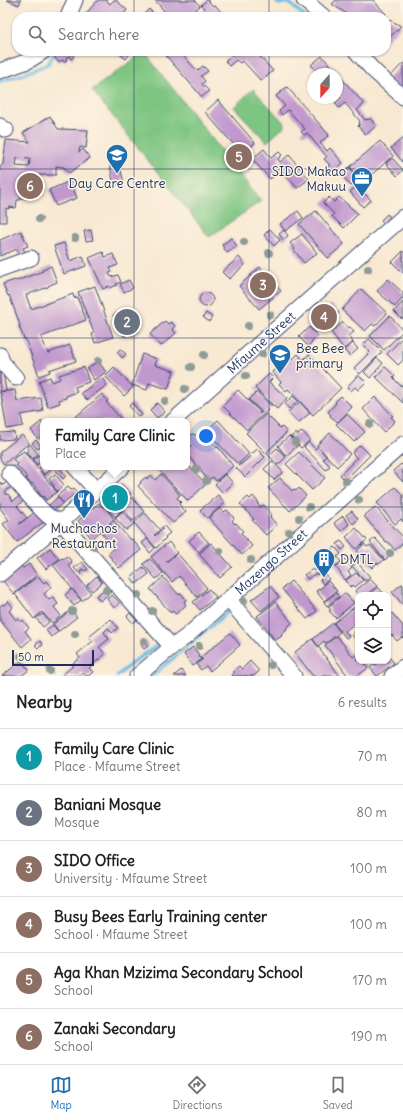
<!DOCTYPE html>
<html lang="en">
<head>
<meta charset="utf-8">
<style>
	:root { --surface:#fff; --page:#f6f6f6; --text:#202124; --muted:#757577; --line:#e0e0e0; --accent:#1f6fb2 }
	body { margin:0; font-family:Delius,sans-serif; background:var(--page); color:var(--text) }
	.controls { position:absolute; right:12px; bottom:12px; display:grid; overflow:hidden; border-radius:8px; box-shadow:0 1px 3px #0004 }
	.controls button { width:36px; height:36px; display:grid; place-items:center; padding:0; border:0; border-bottom:1px solid var(--line); background:var(--surface); color:var(--text); font:20px sans-serif }
	.compass { position:absolute; left:307px; top:68px; width:36px; height:36px; border-radius:50%; background:var(--surface); box-shadow:0 1px 3px #0004; rotate:201deg }
	.scale { position:absolute; left:12px; bottom:10px; width:82px; box-sizing:border-box; padding-left:4px; border:2px solid #1b2f5e; border-top:0; font-size:11px; line-height:14px; white-space:nowrap; color:#1b2f5e; -webkit-text-stroke:3px #fcf5e5; paint-order:stroke }
	.you { position:absolute; left:206px; top:436px; width:14px; height:14px; margin:-10px; border:3px solid #fff; border-radius:50%; background:#1a73e8; box-shadow:0 0 0 6px #1a73e833 }
	.badge { display:grid; place-items:center; width:26px; height:26px; border-radius:50%; background:var(--accent); color:#fff; font-size:13px; font-weight:700 }
	.pin { position:absolute; translate:-50% -50%; border:2px solid #fff; box-shadow:0 1px 4px #0006 }
	.popup { position:absolute; left:40px; top:418px; width:150px; height:52px; box-sizing:border-box; display:grid; place-content:center; border-radius:8px; background:var(--surface); filter:drop-shadow(0 1px 3px #0005); font-size:13px; white-space:nowrap; color:var(--muted) }
	.popup b { font-size:15px; color:var(--text) }
	.popup::after { content:''; position:absolute; left:50%; top:100%; margin-left:-8px; border:8px solid transparent; border-top-color:var(--surface) }
	.list { margin:0; padding:0; list-style:none }
	h2 { display:flex; justify-content:space-between; align-items:center; height:52px; margin:0; padding:0 16px; font-size:17px }
	h2 small { font-size:13px; font-weight:400; color:var(--muted) }
	.list li { display:grid; grid-template-columns:26px 1fr auto; gap:12px; align-items:center; box-sizing:border-box; height:56px; padding:0 16px; border-top:1px solid var(--line) }
	.list b { display:block; font-size:15px; white-space:nowrap }
	.list p { margin:0; font-size:13px; white-space:nowrap; color:var(--muted) }
	.list em { font-size:13px; font-style:normal; color:var(--muted) }
	.icon { flex:none; width:22px; height:22px; fill:none; stroke:currentColor; stroke-width:2; stroke-linecap:round; stroke-linejoin:round }
	.map { position:relative; flex:none; width:403px; height:676px; overflow:hidden }
	.search { position:absolute; background:var(--surface); box-shadow:0 1px 3px #0004; left:12px; right:12px; top:12px; height:44px; display:flex; align-items:center; gap:10px; box-sizing:border-box; padding:0 14px; border-radius:16px; color:var(--muted); font-size:15px }
	.sheet { height:388px; background:var(--surface) }
	nav { display:flex; justify-content:space-around; align-items:center; box-sizing:border-box; height:56px; border-top:1px solid var(--line); background:var(--surface); font-size:11px; color:var(--muted) }
	nav a { display:grid; justify-items:center; gap:2px }
	nav .on { color:var(--accent) }
	.map>svg:first-child { display:block }
	.green { fill:#7ec581; stroke:#4c7a70 }
	.lines { fill:none; stroke-linecap:round; stroke-linejoin:round }
	.stream { stroke:#6bbce6; stroke-width:3.5 }
	.building { fill:#c198ce; fill-rule:evenodd }
	.minor-casing { stroke:#3c4b6f; stroke-width:17 }
	.minor { stroke:#fff; stroke-width:15 }
	.tree { fill:#8f9b97 }
	.grid { fill:none; stroke:#1b2f5e; stroke-width:1; stroke-opacity:0.55 }
	.labels { text-anchor:middle; stroke-width:3; stroke-linejoin:round; paint-order:stroke }
	.poi-label { font-size:13px; fill:#1b2f5e; stroke:#fcf5e5 }
	.street-label { font-size:13px; fill:#1b2f5e; stroke:#fcf5e5 }
</style>
</head>
<body>
<div class="map">
<svg width="403" height="676" viewBox="0 0 403 676">
	<rect width="100%" height="100%" fill="#fcf5e5"/>
	<filter id="ink" filterUnits="userSpaceOnUse"><feTurbulence type="fractalNoise" baseFrequency=".025" numOctaves="2"/><feDisplacementMap in="SourceGraphic" scale="8" xChannelSelector="R" yChannelSelector="G"/><feConvolveMatrix kernelMatrix="1 2 1 2 8 2 1 2 1" color-interpolation-filters="sRGB"/></filter>
	<filter id="wash" filterUnits="userSpaceOnUse"><feTurbulence type="fractalNoise" baseFrequency=".012" numOctaves="4" result="noise"/><feDisplacementMap in="SourceGraphic" scale="16" xChannelSelector="R" yChannelSelector="G"/><feGaussianBlur stdDeviation="0.9" result="paint"/><feColorMatrix in="noise" values="0 0 0 0 0 0 0 0 0 0 0 0 0 0 0 0 0 1.4 0 .05"/><feComposite in="paint" operator="in"/></filter>
	<g filter="url(#wash)">
		<rect width="100%" height="100%" fill="#f8e8d1"/>
		<path class="green" d="M144,52L261,201L209,237L92,90Z
			M253,89L286,125L267,142L234,107Z"/>
		<g class="lines">
			<path class="stream" d="M274,0L279,4L288,2L305,17
				M0,81L21,75L48,64L55,51
				M117,676L132,663L158,645L155,637
				M152,676L230,610"/>
		</g>
		<g id="blocks">
			<path class="building" d="M7,0H21L19,5Z
				M98,0H106L110,4L114,0H116L127,10L121,17H83Z
				M155,0H195L200,6L187,17H169Z
				M207,0L210,2V3L213,6L215,5L226,17H206L202,12L205,9L201,5Z
				M336,0H373L386,14L385,15L390,20L401,26L386,41V17H351L332,4Z
				M149,9L156,16L155,17H141Z
				M59,51H77L72,54L74,57L71,59L69,56L66,58L67,60L64,62L63,60L58,62L53,55Z
				M120,51H132L126,59L118,53Z
				M162,51H183L181,53L197,71L203,66L208,71L201,76L205,81L202,84L209,91L202,97Z
				M237,51H255L273,71L261,81L243,61L240,63L236,60L229,66L225,61Z
				M322,56L364,104L357,110L365,120L367,119L368,120L370,118L376,126L367,134H365L358,126L360,124L359,123L360,121L345,103L339,108L335,103L341,98L337,93V74H320L311,65Z
				M403,63V93L389,78Z
				M287,87L329,135L320,143L327,151L330,148L343,163L333,172L328,166L330,165L324,159L327,157L307,133L304,135L301,132L305,129L288,110L282,115L279,111L285,106L276,96Z
				M218,100L255,143L242,154L205,112Z
				M50,116L58,129L88,130L86,148L80,147L79,152L83,149L90,158L69,173L64,167L56,166V175H39L38,189L29,188L28,198H20V200H17L16,208L9,207V209L6,208V222H0V167L3,164L6,140L30,142L23,133ZM17,158L30,159L29,167L16,166Z
				M403,138V162L391,148Z
				M380,141L393,156L363,182L350,167Z
				M264,149L271,158L279,152L282,155L278,159L280,162L289,155L309,179L297,188L282,170L270,179L252,159Z
				M392,158L403,170L397,176L386,163Z
				M119,163L124,183L114,185L110,166Z
				M349,167L359,179L351,186L341,174Z
				M70,181L77,198L56,206L49,190Z
				M357,186L371,200L363,207L350,192Z
				M329,197L334,202L339,197L358,214L344,228L332,216L334,214L323,203Z
				M298,211L303,218L285,231L280,224Z
				M316,211L344,244L328,258L299,224Z
				M387,214L392,219L385,224L381,220Z
				M270,229L280,240L274,246L264,235Z
				M91,230L93,240L86,241L84,231Z
				M284,230L288,236L283,240L279,234Z
				M21,231L28,246L23,248L25,252L19,255L17,249L0,256V240Z
				M302,234L317,253L304,263L294,250L295,249L290,243Z
				M231,238L237,246L227,253L222,245Z
				M64,243L70,261L83,256L86,266L64,274L54,246Z
				M403,251V273L392,262Z
				M103,252L105,257L113,254L118,265L110,268L112,272L109,273L111,277L118,275L121,282L116,284L117,285L110,288L109,286L103,289L89,258Z
				M239,257L245,265L229,279L222,272Z
				M51,266L57,282L48,286V287L26,295L31,309L73,294L74,298L77,297L86,320L41,337L48,353L70,345L76,361L49,370L50,372L39,376L25,338L24,339L19,326H20L18,319L9,295L8,296L3,284L15,280L16,281L43,271L42,270Z
				M260,267L281,291L259,309L239,286Z
				M388,279L403,293V298L395,307L377,291Z
				M129,280L133,288L124,292L120,284Z
				M95,286L113,337L95,343L92,334L94,333L78,292Z
				M361,289L387,313L375,326L372,324L365,331L342,310Z
				M199 300a7 7 0 1 1 14 0a7 7 0 1 1-14 0Z
				M403,302V317L402,319L394,311Z
				M331,305L339,313L323,330L314,321Z
				M126,309L129,315L131,314L133,319L131,320L133,325L136,323L139,331L131,335V333L124,336L113,315Z
				M206,313L212,317L209,322L203,317Z
				M390,316L403,330V331L384,350L370,336Z
				M165,321L168,324L171,322L175,326L172,329L176,333L161,346L150,334Z
				M343,322L348,328L350,327L354,332L348,336L353,342L344,349L331,332Z
				M309,327L318,336L308,346L299,337Z
				M403,337V360L398,365L387,354Z
				M369,339L382,352L360,374L354,368L370,352L363,345Z
				M353,343L358,349L350,356L344,350Z
				M120,349L126,354L122,358L117,352Z
				M142,354L157,359L155,365L174,371L168,389L149,383L147,390L132,385Z
				M298,354L303,360L309,354L341,388L313,415L288,389L286,391L279,384L281,382L272,372L289,356L292,360Z
				M377,358L383,363L370,378L364,372Z
				M98,361L106,372L94,380L87,369Z
				M84,367L89,382L75,387L77,392L66,396V398L59,400L60,403L48,407L39,381L50,377L52,382L60,379L59,375Z
				M114,367L133,387L124,396L105,376Z
				M385,367L395,376L393,378L401,386L403,384V403L376,377Z
				M3,372L6,391H0V373Z
				M269,374L273,378L269,382L287,398L277,409L255,388Z
				M358,375L366,382L358,390L355,387L351,391L347,387Z
				M102,378L107,385L87,400L81,393Z
				M15,390L17,401L41,398L43,411L21,415L23,426L7,429L1,394H0V392Z
				M238,390L260,412H259L260,414L262,412L249,400L257,392L272,406L247,430L223,406Z
				M102,394L108,401L106,402L123,421H71Z
				M293,396L298,401L289,409L285,404Z
				M341,396L352,407L338,422L330,416L331,415L328,412L336,403L335,402Z
				M375,397L393,416L391,417L395,421L384,432L363,409Z
				M300,402L310,413L298,423L288,412Z
				M132,403L142,415L139,417L129,406Z
				M157,403L165,412L157,418L150,410Z
				M266,414L280,428L282,427L287,432L266,453L246,433Z
				M347,414L365,432L354,442L336,424Z
				M218,420L249,454L238,464L206,431Z
				M42,421L43,436L38,439L31,430Z
				M302,431L310,440L301,448L291,437L296,433L298,435Z
				M14,432L15,439L0,440V433Z
				M204,433L217,448L218,447L233,466L216,481L213,477L208,480L187,454V449L191,446L187,442L188,436L193,434L196,435L199,438Z
				M330,433L350,454L337,467L320,449L326,456L323,459L330,466L326,470L304,447L309,442L315,449L318,447L317,445Z
				M22,435L29,443L4,464L0,459V452Z
				M289,436L298,445L286,456L278,446Z
				M36,440L41,446L37,449L32,443Z
				M30,444L38,454L33,459L26,452L29,450L27,447Z
				M360,445L370,455L345,480L340,475L357,458L352,453Z
				M277,448L286,457L278,465L267,454L269,453L271,454Z
				M257,449L265,457L245,477L236,468L240,464H241L246,460Z
				M24,451L57,492L46,500L43,496L42,497L32,483L31,484L26,478L27,477L16,465L17,464L13,459Z
				M299,452L325,478L312,490L286,464Z
				M40,454L43,458V459L37,465L33,460Z
				M272,461L283,472L274,480L264,469Z
				M187,464L206,484L188,501L156,467H187Z
				M401,464L403,466V472L402,473L403,474V482L393,471Z
				M43,465V467H51L52,468L45,475L39,468Z
				M53,467H59L66,476L63,479Z
				M55,474L64,485L57,491L53,486H54L49,479Z
				M161,474L180,495L177,498L181,502L179,504L186,512L173,523L138,486L141,483L140,482L146,477L147,479L151,475L155,480Z
				M225,474L233,483L223,493L215,484Z
				M280,478L292,491L294,489L296,491L299,488L306,496L290,511L268,488Z
				M8,481L12,486L5,492L7,495L8,494L13,501L21,495L25,500L17,506L27,518L19,524L38,510L46,520L17,542L3,524L9,520L0,508V482L3,485Z
				M121,484L131,494L118,507L122,510L115,517L100,501L110,492L111,493Z
				M68,487L71,490L74,488L77,492L63,503L57,496Z
				M395,487L403,495V522L401,519L395,524L377,503Z
				M218,495L225,503L207,518L200,510Z
				M253,496L259,503L257,504L260,507L264,505L271,513L270,515L271,516L270,517L277,525L266,535L252,520L254,519L240,504L248,497L250,499Z
				M58,497L63,503L53,511L49,505Z
				M132,497L144,512L133,521L121,507Z
				M99,503L104,508L105,507L114,519L92,539L78,521Z
				M375,507L403,537V543L395,550L387,541L386,542L364,516Z
				M220,508L224,512L227,510L234,518L232,521L235,524L236,523L243,531L241,533L252,546L242,555L209,518Z
				M122,511L134,524L126,530L115,518Z
				M352,511L358,519L353,524L346,515Z
				M145,513L160,530L154,535L155,536L163,529L161,528L164,526L170,533L165,537L166,538L156,548L134,523Z
				M343,516L349,524L341,531L334,523Z
				M114,521L130,540L132,539L141,550L119,568L108,554L114,549L101,532Z
				M356,528L367,540L356,549L346,537Z
				M199,532L209,543L199,552L189,541Z
				M375,538L390,555L385,560L370,542Z
				M147,539L155,548L150,553L142,543Z
				M341,541L346,547L342,550L337,544Z
				M169,542L177,553L166,562L177,553L207,588L197,597L179,576L172,582L151,557Z
				M211,543L232,567L220,578L199,554Z
				M364,544L367,547L370,545L384,560L379,564L377,563L372,568L357,551Z
				M335,547L341,554L337,557L341,562L335,566L325,554Z
				M50,548L59,559L46,569L37,558Z
				M67,556L72,562L68,565L91,593L82,601L53,565L62,558L63,559Z
				M150,559L163,573L156,579L143,564Z
				M345,559L352,568L348,572L351,575L345,580L336,567Z
				M82,562L88,569L85,571L82,569L80,571L82,573L81,575L74,568Z
				M357,562L370,577L365,581L352,566Z
				M29,564L37,575L14,594L3,581L21,566L23,568Z
				M143,567L149,574L136,584L131,577Z
				M318,568L321,572L317,575L316,573L308,579L304,575L313,569L314,571Z
				M356,573L363,580L355,587L353,585L350,587L346,580Z
				M326,575L329,579L323,584L320,580Z
				M38,576L44,583L46,581L51,587L44,594L49,600L53,597L58,604L54,607L61,616L52,623L42,612L34,619L15,594Z
				M97,576L102,583L92,591L87,585Z
				M163,577L179,595L181,593L186,600L184,602L186,605L176,614L172,611L171,613L150,589Z
				M370,579L377,586L366,595H358L355,591Z
				M291,581L317,611L307,619L282,589Z
				M328,581L337,591L324,601L316,591L324,586L323,585Z
				M402,584L403,585V605L392,592Z
				M270,586L279,597L261,611L251,600Z
				M107,587L111,592L100,601L96,596Z
				M378,587L385,595H368Z
				M72,589L81,600L74,606L65,595Z
				M209,589L216,597L200,610L193,602Z
				M336,593L339,597L327,606L324,602Z
				M345,593L354,603L336,618L329,611L331,610L328,607Z
				M112,595L120,603L114,608L107,599Z
				M8,601L13,607L9,611L16,620L18,618L21,622L23,620L29,628L25,631L31,639L22,647L0,620V606L3,604L4,605Z
				M276,602L292,623L286,628L287,629L281,634L282,636L275,640L257,616Z
				M357,605L358,606V621L345,631L349,636L346,638L334,623Z
				M71,610L77,617L59,631L53,624Z
				M130,613L137,620L133,623L127,616Z
				M392,613L403,626V638L402,637L397,641L392,635L390,636L388,633V617Z
				M43,614L49,622L43,627L36,618Z
				M111,619L118,628L112,633L108,628L104,632L109,639L99,647L105,654L89,668L93,672L88,676H86L83,672L78,676H61L73,666L72,664L80,658L77,654L93,641L89,637Z
				M333,623L340,632L326,643L324,641L318,646L313,639Z
				M53,625L58,632L51,637L46,630Z
				M358,629V642L352,635Z
				M230,633L240,645L210,671L206,666L201,670L196,664L203,659H201L200,658Z
				M337,636L353,657L357,654L358,661H363L368,668L357,676H348L325,645Z
				M312,639L321,650H320L340,676H313L299,658L295,652Z
				M40,641L43,645L38,648L35,645Z
				M146,642L148,646L144,649L141,645Z
				M193,647L199,655L198,656L201,660L192,666L184,654Z
				M388,656L394,663L377,676L370,668L375,664L376,665L381,661H388Z
				M21,661L29,670L21,676H2Z
				M250,661L259,671L254,676H246L245,675L244,676H233L232,675L235,672L233,671L239,666L242,669Z
				M181,670L186,676H174Z"/>
		</g>
	</g>
	<g filter="url(#ink)">
		<use href="#blocks" fill-opacity="0" stroke="#3c4b6f" stroke-width="1"/>
		<g class="lines">
			<g class="minor-casing">
				<g id="minor">
					<path d="M304,0L324,17"/>
					<path d="M68,17L75,0"/>
					<path d="M356,51L373,70L403,97"/>
					<path d="M0,71L28,61L44,51"/>
					<path d="M0,126L6,130"/>
					<path d="M0,269L31,258"/>
					<path d="M0,355L2,362L16,378"/>
					<path id="s1" d="M173,421L260,343L403,217"/>
					<path d="M75,467L96,490"/>
					<path d="M9,473L40,508L48,516L61,522L172,647"/>
					<path d="M0,574L61,522L122,467"/>
					<path d="M228,599L294,676"/>
					<path id="s2" d="M137,676L172,647L187,636L403,444"/>
					<path d="M392,676L403,667"/>
				</g>
			</g>
			<use href="#minor" class="minor"/>
		</g>
		<g class="tree">
			<circle cx="39" cy="219" r="4"/>
			<circle cx="75" cy="238" r="4"/>
			<circle cx="244" cy="242" r="4"/>
			<circle cx="269" cy="253" r="4"/>
			<circle cx="368" cy="269" r="4"/>
			<circle cx="270" cy="315" r="4"/>
			<circle cx="248" cy="326" r="4"/>
			<circle cx="262" cy="354" r="4"/>
			<circle cx="204" cy="355" r="4"/>
			<circle cx="98" cy="361" r="4"/>
			<circle cx="191" cy="367" r="4"/>
			<circle cx="246" cy="376" r="4"/>
			<circle cx="185" cy="389" r="4"/>
			<circle cx="165" cy="401" r="4"/>
			<circle cx="370" cy="424" r="4"/>
			<circle cx="295" cy="442" r="4"/>
			<circle cx="197" cy="469" r="4"/>
			<circle cx="206" cy="481" r="4"/>
			<circle cx="346" cy="481" r="4"/>
			<circle cx="359" cy="500" r="4"/>
			<circle cx="309" cy="507" r="4"/>
			<circle cx="299" cy="518" r="4"/>
			<circle cx="289" cy="532" r="4"/>
			<circle cx="57" cy="542" r="4"/>
			<circle cx="93" cy="546" r="4"/>
			<circle cx="220" cy="551" r="4"/>
			<circle cx="390" cy="553" r="4"/>
			<circle cx="251" cy="560" r="4"/>
			<circle cx="106" cy="590" r="4"/>
			<circle cx="138" cy="595" r="4"/>
			<circle cx="244" cy="601" r="4"/>
			<circle cx="72" cy="611" r="4"/>
			<circle cx="152" cy="611" r="4"/>
			<circle cx="75" cy="634" r="4"/>
			<circle cx="144" cy="641" r="4"/>
			<circle cx="199" cy="646" r="4"/>
			<circle cx="21" cy="656" r="4"/>
			<circle cx="271" cy="665" r="4"/>
			<circle cx="50" cy="671" r="4"/>
		</g>
	</g>
	<path class="grid" d="M134,0V17M269,0V17M134,51V676M269,51V676M0,169H403M0,338H403M0,507H403"/>
	<defs>
		<g id="school-pin" transform="scale(1.15)"><path d="M0 17L-7.5 6A9.5 9.5 0 1 1 7.5 6Z" fill="#1f6fb2" stroke="#fcf5e5"/><path d="M0-5L7-2L0 1L-7-2ZM-4 1L0 2.5L4 1V4Q0 6-4 4Z" fill="#fff"/></g>
		<g id="office-pin" transform="scale(1.15)"><path d="M0 17L-7.5 6A9.5 9.5 0 1 1 7.5 6Z" fill="#1f6fb2" stroke="#fcf5e5"/><path d="M-6-3h4V-5.5h4V-3h4V5H-6ZM-1-4.5V-3h2v-1.5ZM-6 0V1H6V0Z" fill="#fff"/></g>
		<g id="restaurant-pin" transform="scale(1.15)"><path d="M0 17L-7.5 6A9.5 9.5 0 1 1 7.5 6Z" fill="#1f6fb2" stroke="#fcf5e5"/><path d="M-5-6h1v4h1v-4h1v4h1v-4h1v5L-1.5 .5V6h-2V.5L-5-1ZM5-6V6H3V1.5H1.5Q1.5-4 5-6Z" fill="#fff"/></g>
		<g id="building-pin" transform="scale(1.15)"><path d="M0 17L-7.5 6A9.5 9.5 0 1 1 7.5 6Z" fill="#1f6fb2" stroke="#fcf5e5"/><path d="M-4-6H4V6H1V3H-1V6H-4ZM-2.5-4.3h1.7v1.8h-1.7ZM.8-4.3h1.7v1.8H.8ZM-2.5-1h1.7V.8h-1.7ZM.8-1h1.7V.8H.8Z" fill="#fff"/></g>
	</defs>
	<g fill-rule="evenodd">
		<use href="#school-pin" x="117" y="155"/>
		<use href="#office-pin" x="362" y="178"/>
		<use href="#school-pin" x="280" y="355"/>
		<use href="#restaurant-pin" x="84" y="500"/>
		<use href="#building-pin" x="324" y="559"/>
	</g>
	<g class="labels">
		<g class="poi-label">
			<text x="346" y="176" text-anchor="end">SIDO Makao<tspan x="346" dy="15">Makuu</tspan></text>
			<text x="117" y="188">Day Care Centre</text>
			<text x="296" y="353" text-anchor="start">Bee Bee<tspan x="296" dy="15">primary</tspan></text>
			<text x="84" y="533">Muchachos<tspan x="84" dy="15">Restaurant</tspan></text>
			<text x="340" y="564" text-anchor="start">DMTL</text>
		</g>
		<g class="street-label">
			<text dy="5" stroke="none"><textPath href="#s1" startOffset="118">Mfaume Street</textPath></text>
			<text dy="5" stroke="none"><textPath href="#s2" startOffset="176">Mazengo Street</textPath></text>
		</g>
	</g>
</svg>
<div class="controls">
<button><svg class="icon" aria-label="locate" viewBox="0 0 24 24"><circle cx="12" cy="12" r="6"/><path d="M12 2v4M12 18v4M2 12h4M18 12h4"/></svg></button>
<button><svg class="icon" aria-label="layers" viewBox="0 0 24 24"><path d="M12 4l9 5-9 5-9-5zM3 14l9 5 9-5"/></svg></button>
</div>
<svg class="compass" viewBox="-18 -18 36 36"><path d="M0-13l5 13h-10z" fill="#e53935"/><path d="M0 13l5-13h-10z" fill="#757577"/></svg>
<div class="scale">50 m</div>
<div class="you"></div>
<div class="pin badge" style="left:115px;top:498px;background:#0f9aa8">1</div>
<div class="popup"><b>Family Care Clinic</b>Place</div>
<div class="pin badge" style="left:127px;top:322px;background:#6b7280">2</div>
<div class="pin badge" style="left:263px;top:285px;background:#8d6e63">3</div>
<div class="pin badge" style="left:324px;top:317px;background:#8d6e63">4</div>
<div class="pin badge" style="left:239px;top:157px;background:#8d6e63">5</div>
<div class="pin badge" style="left:30px;top:186px;background:#8d6e63">6</div>
<div class="search"><svg class="icon" aria-label="search" viewBox="0 0 24 24"><circle cx="10" cy="10" r="6"/><path d="M15 15l6 6"/></svg>Search here</div>
</div>
<section class="sheet">
<h2>Nearby<small>6 results</small></h2>
<ul class="list">
<li><span class="badge" style="background:#0f9aa8">1</span><div><b>Family Care Clinic</b><p>Place · Mfaume Street</p></div><em>70 m</em></li>
<li><span class="badge" style="background:#6b7280">2</span><div><b>Baniani Mosque</b><p>Mosque</p></div><em>80 m</em></li>
<li><span class="badge" style="background:#8d6e63">3</span><div><b>SIDO Office</b><p>University · Mfaume Street</p></div><em>100 m</em></li>
<li><span class="badge" style="background:#8d6e63">4</span><div><b>Busy Bees Early Training center</b><p>School · Mfaume Street</p></div><em>100 m</em></li>
<li><span class="badge" style="background:#8d6e63">5</span><div><b>Aga Khan Mzizima Secondary School</b><p>School</p></div><em>170 m</em></li>
<li><span class="badge" style="background:#8d6e63">6</span><div><b>Zanaki Secondary</b><p>School</p></div><em>190 m</em></li>
</ul>
</section>
<nav>
<a class="on"><svg class="icon" aria-label="map" viewBox="0 0 24 24"><path d="M3 6l6-2 6 2 6-2v14l-6 2-6-2-6 2zM9 4v14M15 6v14"/></svg>Map</a>
<a><svg class="icon" aria-label="directions" viewBox="0 0 24 24"><path d="M12 3l9 9-9 9-9-9zM9 14v-3h6M13 9l2 2-2 2"/></svg>Directions</a>
<a><svg class="icon" aria-label="saved" viewBox="0 0 24 24"><path d="M7 4h10v16l-5-4-5 4z"/></svg>Saved</a>
</nav>
</body>
</html>
